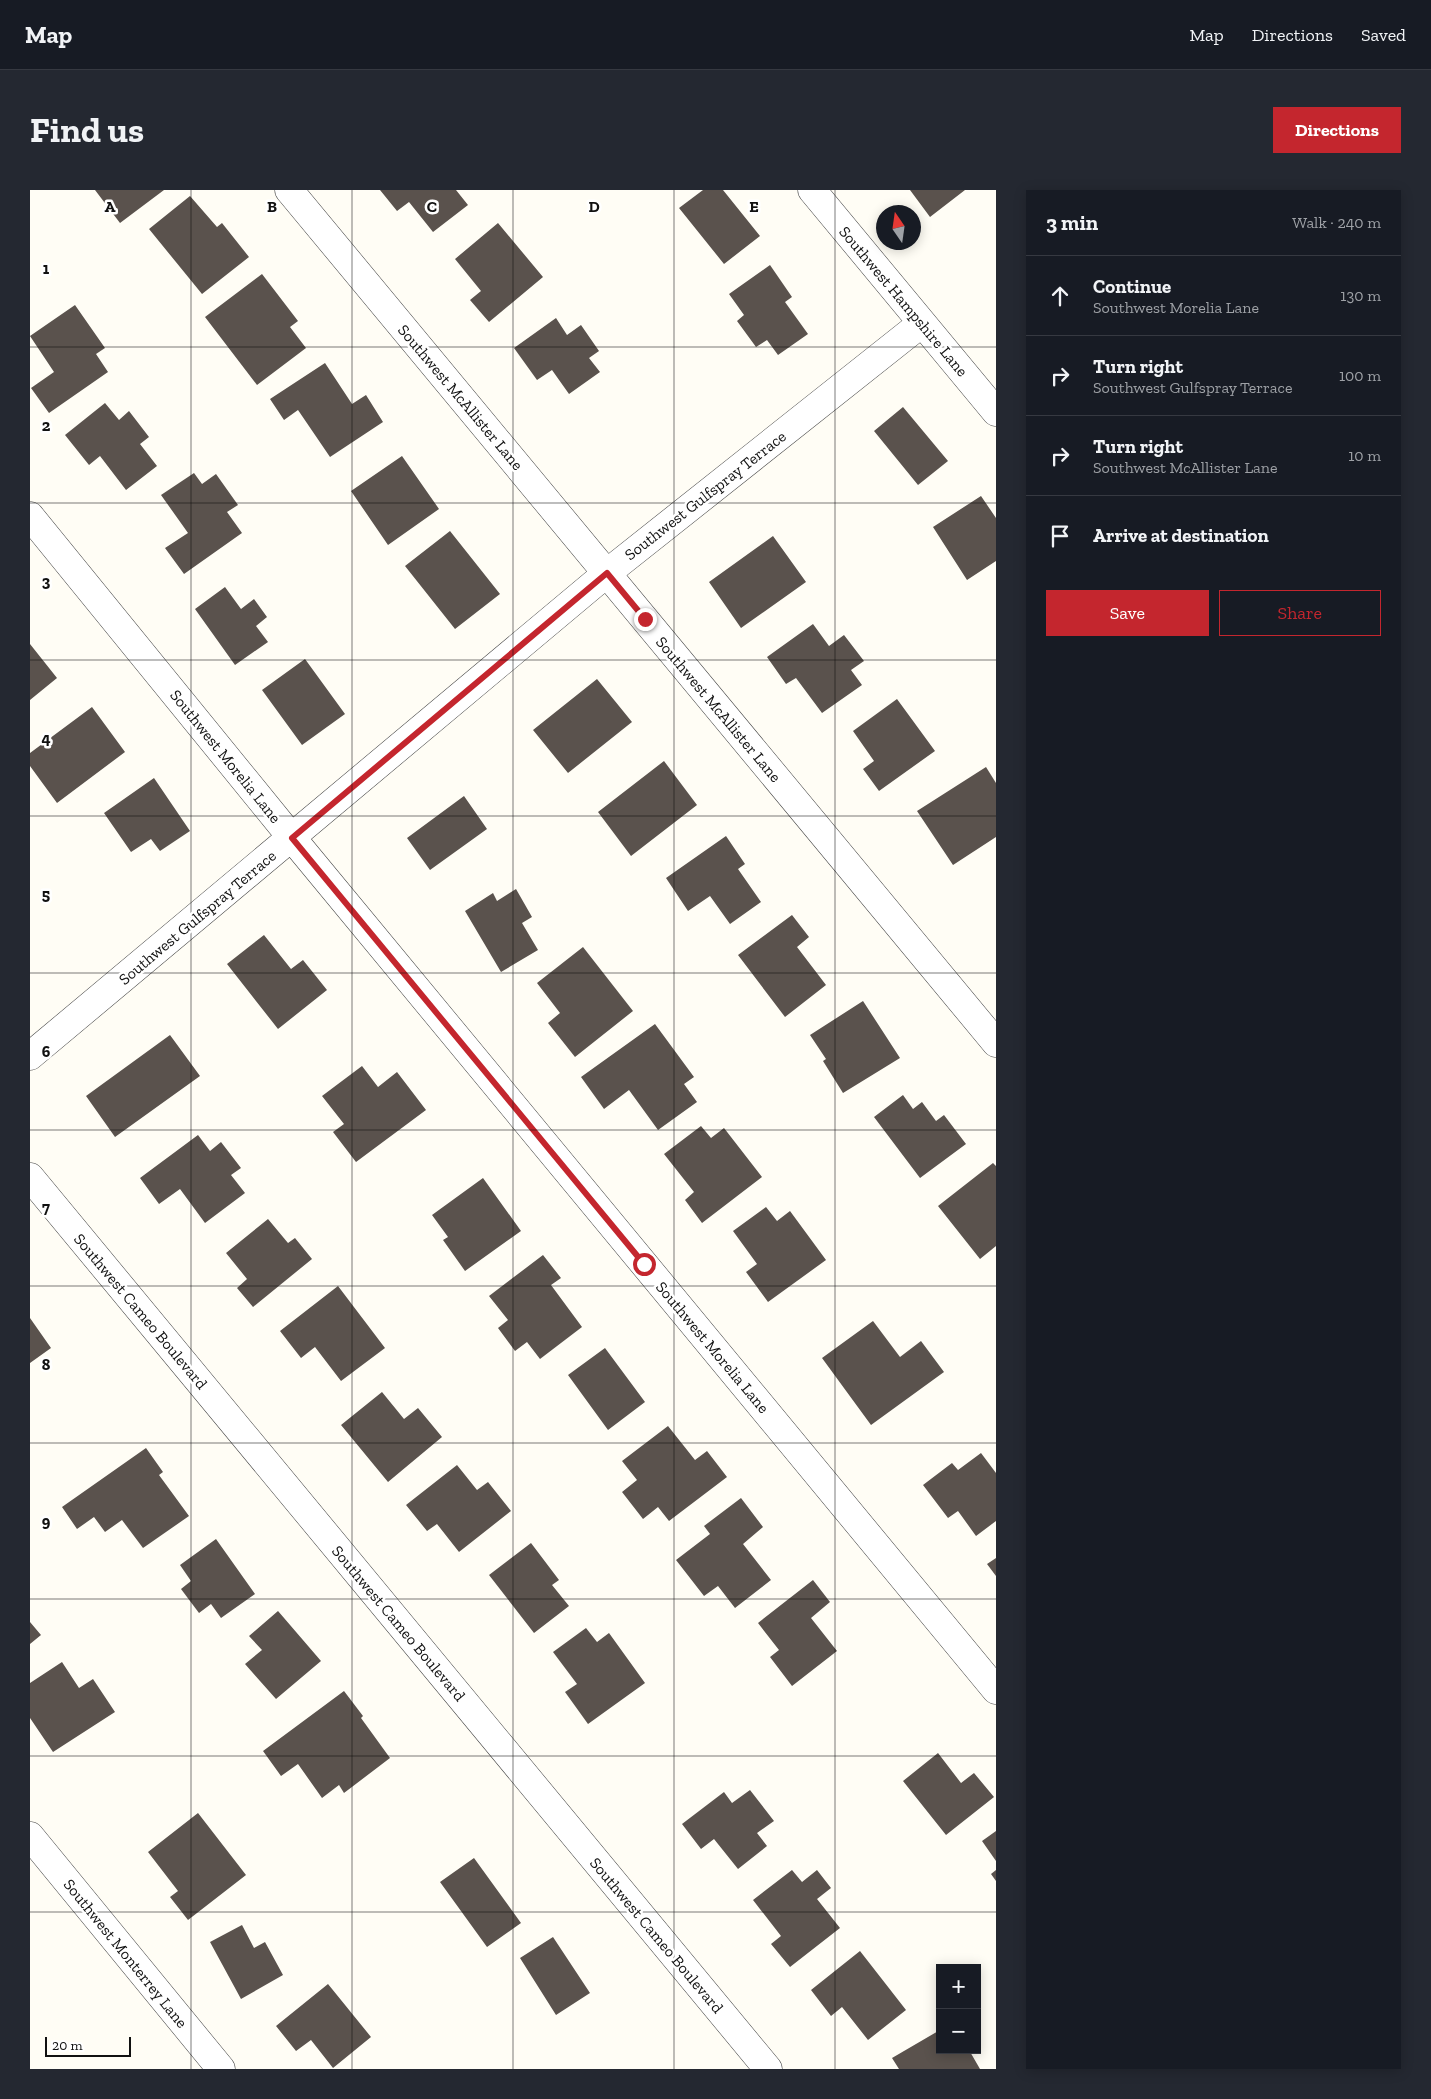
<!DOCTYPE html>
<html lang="en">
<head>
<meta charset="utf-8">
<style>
	:root { --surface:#171b24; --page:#242831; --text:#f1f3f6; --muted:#9ea1a6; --line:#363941; --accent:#c4262e }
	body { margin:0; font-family:"Zilla Slab",serif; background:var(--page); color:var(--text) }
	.controls { position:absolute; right:15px; bottom:15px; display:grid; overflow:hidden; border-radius:0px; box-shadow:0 2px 12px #0003 }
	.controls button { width:45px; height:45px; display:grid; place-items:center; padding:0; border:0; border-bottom:1px solid var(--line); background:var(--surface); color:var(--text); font:25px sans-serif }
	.compass { position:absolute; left:846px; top:15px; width:45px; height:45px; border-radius:50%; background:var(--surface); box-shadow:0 2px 12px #0003; rotate:347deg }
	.scale { position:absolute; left:15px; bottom:12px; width:86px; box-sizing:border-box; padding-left:5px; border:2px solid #111; border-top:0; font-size:14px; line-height:18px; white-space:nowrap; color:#111; -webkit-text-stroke:4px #fff; paint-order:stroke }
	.stop { position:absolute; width:15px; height:15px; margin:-11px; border:4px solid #c4262e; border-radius:50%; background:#fff }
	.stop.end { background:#c4262e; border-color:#fff; box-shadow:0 1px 5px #0008 }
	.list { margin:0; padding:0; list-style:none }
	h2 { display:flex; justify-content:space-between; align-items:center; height:65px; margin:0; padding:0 20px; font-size:21px }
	h2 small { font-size:16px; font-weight:400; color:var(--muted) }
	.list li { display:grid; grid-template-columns:32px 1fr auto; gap:15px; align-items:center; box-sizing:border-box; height:80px; padding:0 20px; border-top:1px solid var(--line) }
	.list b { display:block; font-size:19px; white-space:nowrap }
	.list p { margin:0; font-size:16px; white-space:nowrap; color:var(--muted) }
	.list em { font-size:16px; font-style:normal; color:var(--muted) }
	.actions { display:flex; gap:10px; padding:15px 20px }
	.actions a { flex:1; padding:11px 0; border:1px solid var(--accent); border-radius:0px; text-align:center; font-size:18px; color:var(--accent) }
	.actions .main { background:var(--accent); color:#fff }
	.icon { flex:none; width:28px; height:28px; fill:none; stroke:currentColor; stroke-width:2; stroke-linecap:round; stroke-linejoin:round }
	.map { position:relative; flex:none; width:966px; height:1879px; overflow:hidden; border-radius:0px }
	header { display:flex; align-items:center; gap:30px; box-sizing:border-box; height:70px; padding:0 25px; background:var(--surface); border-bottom:1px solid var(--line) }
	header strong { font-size:24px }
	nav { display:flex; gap:28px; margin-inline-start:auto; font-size:18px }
	.intro { display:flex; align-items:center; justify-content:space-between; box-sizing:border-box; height:120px; padding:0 30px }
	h1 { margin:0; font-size:35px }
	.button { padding:12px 22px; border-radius:0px; background:var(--accent); color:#fff; font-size:18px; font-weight:700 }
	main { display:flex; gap:30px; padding:0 30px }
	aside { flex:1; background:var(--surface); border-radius:0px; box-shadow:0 2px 12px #0003 }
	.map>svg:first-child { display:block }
	.building { fill:#5a524d }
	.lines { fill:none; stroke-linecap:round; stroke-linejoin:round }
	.minor-casing { stroke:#444; stroke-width:29 }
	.tertiary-casing { stroke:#444; stroke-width:29 }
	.minor { stroke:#fff; stroke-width:28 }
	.tertiary { stroke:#fff; stroke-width:28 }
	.route { stroke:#c4262e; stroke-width:6 }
	.grid { fill:none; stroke:#111; stroke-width:1; stroke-opacity:0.55 }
	.labels { text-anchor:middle; stroke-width:5; stroke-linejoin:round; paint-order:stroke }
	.street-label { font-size:16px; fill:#111; stroke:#fff }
	.grid-label { font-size:16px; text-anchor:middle; font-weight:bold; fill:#111; stroke:#fff; stroke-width:5; stroke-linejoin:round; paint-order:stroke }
</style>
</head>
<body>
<header>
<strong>Map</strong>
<nav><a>Map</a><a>Directions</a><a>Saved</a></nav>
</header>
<div class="intro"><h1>Find us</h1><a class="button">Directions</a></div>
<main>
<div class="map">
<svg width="966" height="1879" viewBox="0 0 966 1879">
	<rect width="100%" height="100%" fill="#fffdf5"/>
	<path class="building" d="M65,0H134L90,33Z
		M350,0H426L438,15L403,42L379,12L367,21Z
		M673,0H693L730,46L694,74L649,18Z
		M880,0H935L900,27Z
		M160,6L187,37L192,33L219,67L172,104L119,39Z
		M468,33L513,87L459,132L440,110L451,101L425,69Z
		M740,75L762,107L755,112L778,144L748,165L737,150L726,157L707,131L714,125L699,104Z
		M232,84L268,131L260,137L276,158L227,195L175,127Z
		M45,115L75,158L66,164L78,182L19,223L1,198L24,182L0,146Z
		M526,128L537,145L551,135L569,161L559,168L570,182L539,204L522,180L507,190L484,158Z
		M295,173L322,214L336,205L353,232L300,267L268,220L254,230L240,209Z
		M75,213L89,230L99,221L119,247L110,254L127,276L96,300L70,266L59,275L35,245Z
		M873,217L918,271L888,295L844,241Z
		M372,266L409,319L358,355L321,301Z
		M164,283L172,294L186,284L208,315L197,322L212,343L154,384L135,358L158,343L131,305Z
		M951,306L966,328V371L937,390L903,337Z
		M420,341L470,404L425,439L375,376Z
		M743,346L776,392L711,438L679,392Z
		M195,397L211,419L224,409L237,427L226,436L238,452L205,475L165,419Z
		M783,434L799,456L814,445L834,471L821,480L832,495L792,523L766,488L756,494L737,467Z
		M0,454L27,488L0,510Z
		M275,469L315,524L272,555L232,500Z
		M567,489L602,532L538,583L503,540Z
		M867,509L905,561L849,601L833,579L844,571L823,541Z
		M62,517L95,562L27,613L0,576V563Z
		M634,571L667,615L601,666L568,622Z
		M956,577L966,593V647L923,675L887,621Z
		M124,588L160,641L130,661L121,649L101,662L74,623Z
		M434,606L457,639L400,680L377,648Z
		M696,646L715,674L708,679L731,712L700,734L680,706L658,721L636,688Z
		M486,699L502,727L492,733L508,760L471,782L435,721L463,703L467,711Z
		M762,725L779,747L767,757L796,795L755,827L708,765Z
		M234,745L261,779L273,770L297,800L248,839L197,774Z
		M553,757L603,821L545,867L518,833L530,823L507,793Z
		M833,811L870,868L813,903L793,871L796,869L780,845Z
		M625,834L664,887L654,894L667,912L628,940L599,900L574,919L551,887Z
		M140,845L170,886L85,947L56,906Z
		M332,876L348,897L367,882L396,920L326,972L303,942L314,934L292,906Z
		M873,905L883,919L892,912L906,931L914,925L936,954L890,988L844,927Z
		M671,936L681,948L694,938L732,987L672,1033L655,1010L664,1002L634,964Z
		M168,945L180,961L191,952L211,978L201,985L215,1003L175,1033L150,999L129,1014L110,988Z
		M963,973L966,976V1056L950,1069L908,1016Z
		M453,988L491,1041L435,1081L413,1050L418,1047L402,1025Z
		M736,1017L747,1031L760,1021L796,1070L738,1112L716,1082L727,1074L703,1041Z
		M238,1029L258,1053L265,1048L282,1069L223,1117L207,1098L217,1089L196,1063Z
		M513,1065L531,1088L521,1095L552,1137L510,1169L497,1152L485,1161L468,1138L478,1130L459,1106Z
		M308,1096L355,1158L311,1191L285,1157L271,1168L250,1141Z
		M0,1128L21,1158L0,1173Z
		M843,1131L870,1167L891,1151L914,1182L841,1235L792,1168Z
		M575,1158L615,1212L578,1240L538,1185Z
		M352,1202L374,1229L388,1218L412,1247L358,1292L311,1235Z
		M638,1236L665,1270L677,1261L697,1287L639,1331L628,1317L613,1329L592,1302L607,1290L592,1271Z
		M116,1258L133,1282L129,1285L159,1326L113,1358L92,1330L75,1342L64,1327L47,1339L32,1317Z
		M951,1263L966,1283V1331L946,1346L928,1321L918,1328L893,1295L922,1273L928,1280Z
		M427,1275L447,1300L458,1292L481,1321L429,1362L407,1334L397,1341L376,1315Z
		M711,1308L733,1337L713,1354L741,1390L705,1418L688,1396L674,1406L646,1370L680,1344L674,1336Z
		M186,1349L225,1404L191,1428L181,1414L169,1423L151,1399L161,1391L150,1375Z
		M501,1353L529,1390L522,1395L539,1416L504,1443L459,1385Z
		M966,1368V1386L957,1374Z
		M783,1390L800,1412L781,1428L807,1461L762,1496L740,1467L749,1460L728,1433Z
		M248,1421L291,1471L246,1509L215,1474L232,1460L219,1446Z
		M0,1432L11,1445L0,1454Z
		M556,1438L567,1452L579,1443L615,1493L558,1534L535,1502L547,1494L523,1462Z
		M32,1472L49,1498L63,1489L85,1522L23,1562L0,1528V1493Z
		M314,1501L333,1526L331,1528L360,1568L314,1603L309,1595L292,1608L268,1574L251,1586L233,1561Z
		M908,1563L931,1593L944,1583L964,1607L916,1645L873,1591Z
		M720,1600L744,1631L727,1643L737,1656L708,1679L684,1649L671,1659L652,1634L694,1602L702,1613Z
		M168,1623L216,1685L158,1730L140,1707L148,1701L118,1662Z
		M966,1641V1671L952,1651Z
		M444,1668L491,1733L457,1757L410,1692Z
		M762,1680L772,1692L787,1680L801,1698L787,1709L810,1738L760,1777L741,1754L751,1746L723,1710Z
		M966,1680V1691L961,1684Z
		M212,1735L224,1758L235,1752L253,1785L211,1809L180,1752Z
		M523,1747L560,1803L526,1825L490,1768Z
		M830,1761L876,1820L838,1850L812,1817L801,1826L781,1800Z
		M298,1794L341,1847L303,1878L281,1850L266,1861L246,1836Z
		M910,1840V1860H939L950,1879H869L862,1868Z"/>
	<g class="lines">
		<g class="minor-casing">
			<path id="minor" d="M259,0L966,853
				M782,0L966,222
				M0,326L262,648L966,1500
				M0,866L577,383L892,133
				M0,1646L191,1879"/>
		</g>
		<g class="tertiary-casing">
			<path id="tertiary" d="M0,987L738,1879"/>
		</g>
		<use href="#minor" class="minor"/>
		<use href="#tertiary" class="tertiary"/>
	</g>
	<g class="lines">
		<path class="route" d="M614,1074L262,648L577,383L615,429"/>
	</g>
	<path class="grid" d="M161,0V1879M322,0V1879M483,0V1879M644,0V1879M805,0V1879M0,157H966M0,313H966M0,470H966M0,626H966M0,783H966M0,940H966M0,1096H966M0,1253H966M0,1409H966M0,1566H966M0,1722H966"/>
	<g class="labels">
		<g class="street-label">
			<text transform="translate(874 111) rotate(50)" y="6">Southwest Hampshire Lane</text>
			<text transform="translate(431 207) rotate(50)" y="6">Southwest McAllister Lane</text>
			<text transform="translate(675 305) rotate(-38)" y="6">Southwest Gulfspray Terrace</text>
			<text transform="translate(689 519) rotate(50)" y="6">Southwest McAllister Lane</text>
			<text transform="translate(196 566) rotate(51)" y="6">Southwest Morelia Lane</text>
			<text transform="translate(167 727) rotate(-40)" y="6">Southwest Gulfspray Terrace</text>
			<text transform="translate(111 1121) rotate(50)" y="6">Southwest Cameo Boulevard</text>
			<text transform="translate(683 1157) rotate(50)" y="6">Southwest Morelia Lane</text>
			<text transform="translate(369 1433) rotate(50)" y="6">Southwest Cameo Boulevard</text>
			<text transform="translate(627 1745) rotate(50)" y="6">Southwest Cameo Boulevard</text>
			<text transform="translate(96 1763) rotate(51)" y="6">Southwest Monterrey Lane</text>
		</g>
	</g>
	<g class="grid-label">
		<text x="80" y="22">A</text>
		<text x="242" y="22">B</text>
		<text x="402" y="22">C</text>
		<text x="564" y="22">D</text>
		<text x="724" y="22">E</text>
		<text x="16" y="84">1</text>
		<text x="16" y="241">2</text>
		<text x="16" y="397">3</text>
		<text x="16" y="554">4</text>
		<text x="16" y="710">5</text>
		<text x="16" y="867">6</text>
		<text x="16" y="1023">7</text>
		<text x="16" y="1180">8</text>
		<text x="16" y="1337">9</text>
	</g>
</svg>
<div class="controls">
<button>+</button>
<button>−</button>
</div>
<svg class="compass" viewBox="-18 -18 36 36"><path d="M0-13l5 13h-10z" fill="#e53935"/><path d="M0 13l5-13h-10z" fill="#9ea1a6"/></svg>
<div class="scale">20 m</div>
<div class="stop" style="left:614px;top:1074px"></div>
<div class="stop end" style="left:615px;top:429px"></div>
</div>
<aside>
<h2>3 min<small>Walk · 240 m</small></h2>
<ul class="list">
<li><svg class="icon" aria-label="ahead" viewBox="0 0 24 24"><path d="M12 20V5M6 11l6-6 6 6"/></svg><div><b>Continue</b><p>Southwest Morelia Lane</p></div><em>130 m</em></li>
<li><svg class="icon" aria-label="right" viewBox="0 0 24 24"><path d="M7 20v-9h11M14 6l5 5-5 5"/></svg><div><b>Turn right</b><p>Southwest Gulfspray Terrace</p></div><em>100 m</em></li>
<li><svg class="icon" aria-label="right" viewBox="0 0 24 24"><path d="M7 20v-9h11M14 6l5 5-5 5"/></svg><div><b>Turn right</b><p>Southwest McAllister Lane</p></div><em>10 m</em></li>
<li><svg class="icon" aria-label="arrive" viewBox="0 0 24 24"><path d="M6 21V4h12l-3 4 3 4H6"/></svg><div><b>Arrive at destination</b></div></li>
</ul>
<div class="actions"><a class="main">Save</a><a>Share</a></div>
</aside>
</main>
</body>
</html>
